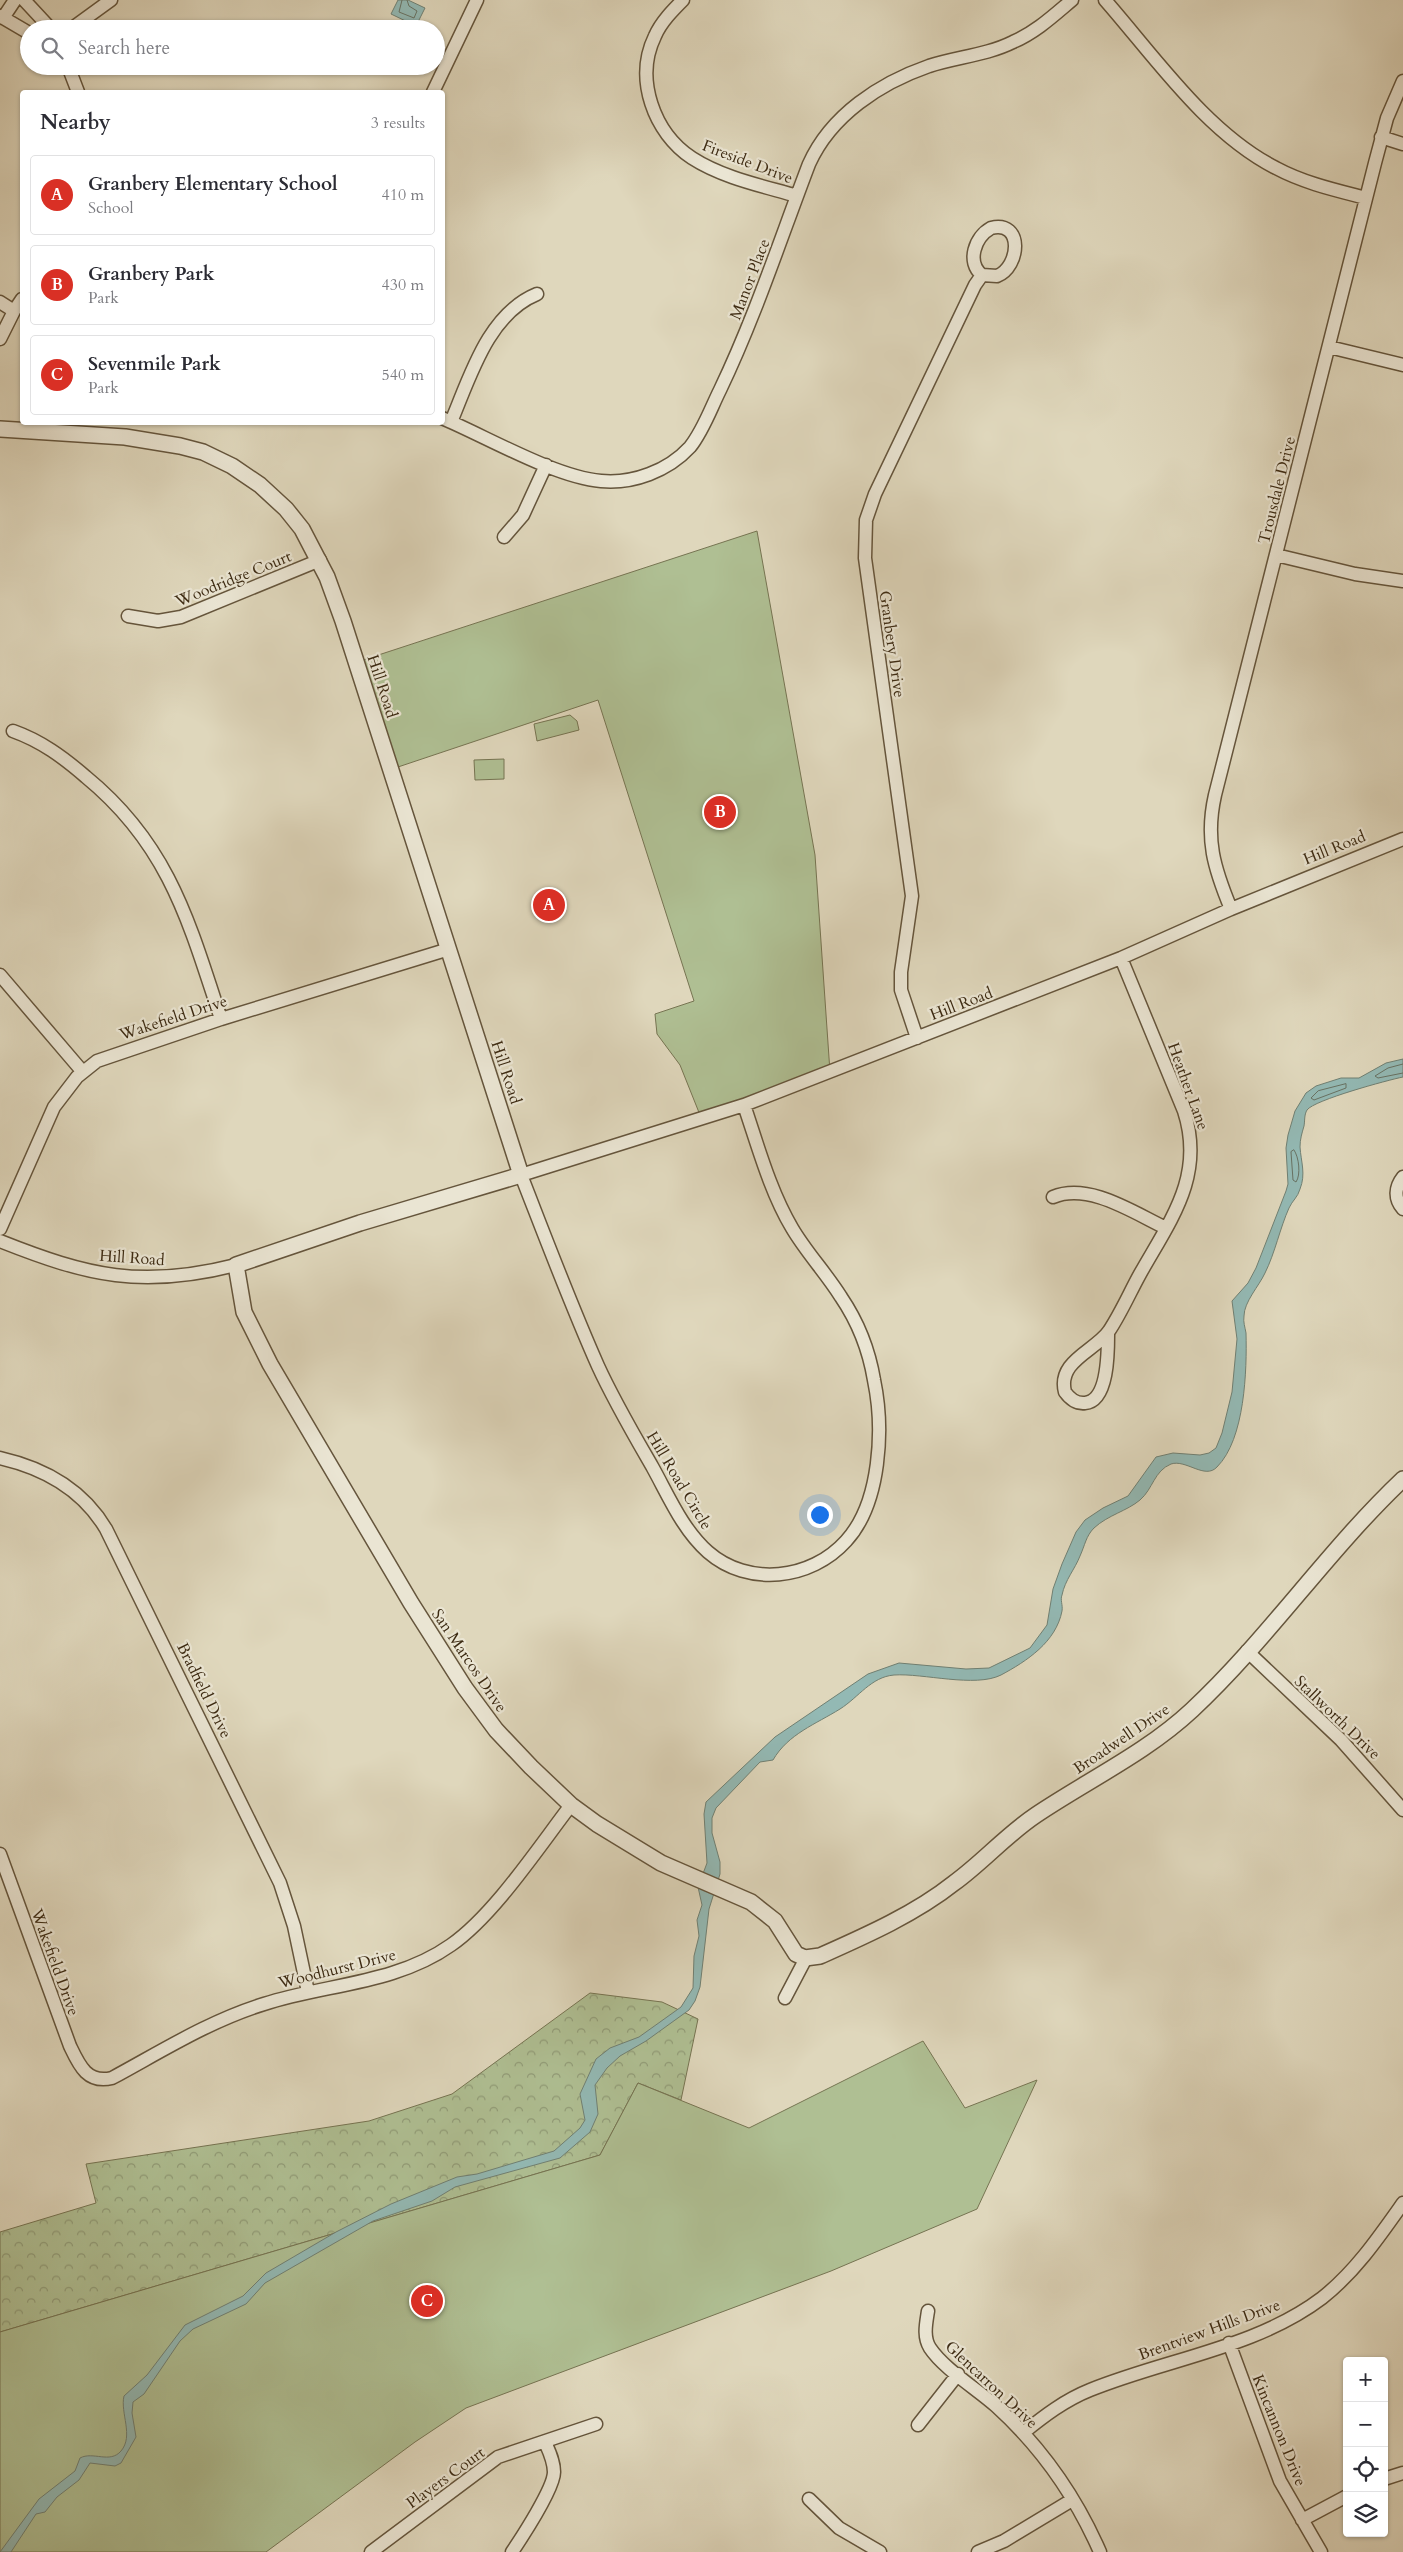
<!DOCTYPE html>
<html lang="en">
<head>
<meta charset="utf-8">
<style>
	:root { --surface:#fff; --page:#f2f2f3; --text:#2b2b33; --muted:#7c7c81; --line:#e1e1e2; --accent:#d93025 }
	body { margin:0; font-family:Cardo,serif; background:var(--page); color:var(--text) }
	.controls { position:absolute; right:15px; bottom:15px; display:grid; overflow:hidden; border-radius:5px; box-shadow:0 1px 4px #0004 }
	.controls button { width:45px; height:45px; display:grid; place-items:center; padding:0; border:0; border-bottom:1px solid var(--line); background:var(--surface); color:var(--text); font:25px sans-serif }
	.you { position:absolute; left:819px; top:1514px; width:18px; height:18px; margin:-12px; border:4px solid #fff; border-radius:50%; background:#1a73e8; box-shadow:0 0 0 8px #1a73e833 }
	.badge { display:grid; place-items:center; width:32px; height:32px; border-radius:50%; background:var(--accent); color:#fff; font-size:16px; font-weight:700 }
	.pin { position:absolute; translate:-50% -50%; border:2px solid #fff; box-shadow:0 1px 5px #0006 }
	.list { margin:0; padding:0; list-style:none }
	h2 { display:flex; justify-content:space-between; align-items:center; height:65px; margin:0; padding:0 20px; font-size:21px }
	h2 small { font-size:16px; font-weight:400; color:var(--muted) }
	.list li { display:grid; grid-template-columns:32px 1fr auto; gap:15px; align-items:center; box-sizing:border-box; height:80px; margin:0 10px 10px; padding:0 10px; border:1px solid var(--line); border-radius:5px }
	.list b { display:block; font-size:19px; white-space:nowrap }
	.list p { margin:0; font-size:16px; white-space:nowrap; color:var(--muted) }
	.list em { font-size:16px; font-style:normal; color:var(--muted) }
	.icon { flex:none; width:28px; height:28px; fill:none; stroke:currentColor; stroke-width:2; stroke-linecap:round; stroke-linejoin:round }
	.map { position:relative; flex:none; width:1403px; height:2552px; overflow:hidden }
	.search { position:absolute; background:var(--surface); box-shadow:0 1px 4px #0004; left:20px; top:20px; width:425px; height:55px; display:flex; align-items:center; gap:12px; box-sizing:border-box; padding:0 18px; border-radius:28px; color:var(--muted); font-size:19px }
	.panel { position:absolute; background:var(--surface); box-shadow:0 1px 4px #0004; left:20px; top:90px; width:425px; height:335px; border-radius:5px }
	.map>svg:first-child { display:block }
	.forest { fill:url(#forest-crowns); stroke:#767452 }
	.green { fill:#afbf93; stroke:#767452 }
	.water { fill:#93b9b4; stroke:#708073 }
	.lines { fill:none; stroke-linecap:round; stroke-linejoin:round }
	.shore { stroke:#687263; stroke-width:1 }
	.minor-casing { stroke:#65553c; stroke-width:15 }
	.tertiary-casing { stroke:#65553c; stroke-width:18 }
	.minor { stroke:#eae5d3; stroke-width:12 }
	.tertiary { stroke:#eae5d3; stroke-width:15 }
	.labels { text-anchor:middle; stroke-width:4.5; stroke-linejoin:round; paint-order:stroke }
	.street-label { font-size:16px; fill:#3c2a12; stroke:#eae5d3 }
</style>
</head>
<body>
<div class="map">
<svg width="1403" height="2552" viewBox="0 0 1403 2552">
	<defs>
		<pattern id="forest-crowns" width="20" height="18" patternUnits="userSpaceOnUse" patternTransform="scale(1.25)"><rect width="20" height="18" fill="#afbf93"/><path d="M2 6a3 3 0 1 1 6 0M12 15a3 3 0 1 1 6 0" fill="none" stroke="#909b77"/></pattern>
	</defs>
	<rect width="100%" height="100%" fill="#dfd7bc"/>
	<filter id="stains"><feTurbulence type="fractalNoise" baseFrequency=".004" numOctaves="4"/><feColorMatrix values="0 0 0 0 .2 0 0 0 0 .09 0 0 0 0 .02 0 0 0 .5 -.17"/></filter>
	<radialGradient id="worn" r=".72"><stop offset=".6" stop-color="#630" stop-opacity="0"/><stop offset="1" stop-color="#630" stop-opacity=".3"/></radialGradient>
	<path class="forest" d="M590,1993L662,2002L698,2019L681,2100L638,2083L600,2155L0,2332V2232L96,2203L86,2164L369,2121L452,2094Z"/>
	<path class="green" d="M757,531L815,855L830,1072L702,1120L680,1065L657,1034L655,1014L694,1001L598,700L392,769L357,662Z
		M570,715L577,721L579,730L537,741L534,724Z
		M504,759V779L475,780L474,760Z
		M923,2041L965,2108L1037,2080L977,2209L831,2271L466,2408L415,2442L266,2552H0V2332L600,2155L638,2083L749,2128Z"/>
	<path class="water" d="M398,0H408L425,8L416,26L391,14Z
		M1403,1059V1077C1388,1080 1314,1100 1307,1110C1304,1115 1305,1121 1304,1126C1302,1133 1300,1139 1300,1147C1301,1162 1306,1174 1300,1189C1298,1197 1292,1201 1289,1208C1280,1228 1275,1253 1265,1273C1259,1286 1244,1302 1244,1316C1243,1322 1245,1327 1246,1333C1247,1370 1245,1439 1217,1467C1205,1480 1186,1459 1171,1464C1154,1471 1153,1489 1140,1500C1127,1511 1108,1515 1094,1528C1086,1536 1085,1545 1080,1556C1075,1569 1065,1580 1062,1595C1060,1600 1063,1605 1062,1611C1056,1642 1027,1661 1001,1675C975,1688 923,1673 894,1675C871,1677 859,1697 840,1709C816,1724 788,1734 773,1760L760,1762L716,1808L712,1818V1833L720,1862V1874L709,1909L700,1987L695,2001L689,2010L646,2041L620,2056L607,2068L595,2085L598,2114L590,2132L560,2158L455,2187L432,2201L373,2221L265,2283L246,2304L193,2329L180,2341L144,2394L133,2402L132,2413L136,2437L121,2463L115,2466L90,2463L79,2480L57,2497L45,2512L36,2514L11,2552H0L39,2499L75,2471L80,2458C93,2451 110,2464 121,2451C134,2436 120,2413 124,2396L147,2375L185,2325L243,2296L266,2273L336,2232L391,2204L457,2177L477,2174L554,2151L580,2128L585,2120L580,2094L596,2059L610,2048L639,2037L681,2007L693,1988L694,1956L699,1936L697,1920L702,1905L698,1887L707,1863L704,1814L706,1802L775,1737L868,1674L899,1663L966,1669L989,1668L1030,1648L1047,1625L1053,1589L1062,1564L1076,1532L1085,1520L1103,1508L1128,1496L1156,1457L1173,1453L1200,1455L1209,1453L1216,1448L1222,1433L1232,1392L1237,1339L1232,1301L1248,1283L1256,1268L1286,1191L1288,1184L1286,1148L1288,1135L1295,1111L1306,1093L1316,1086L1341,1078H1359L1386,1063Z"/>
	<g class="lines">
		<path class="shore" d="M402,0L399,12L414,18L417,11L409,6L407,0
			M1403,1064L1388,1068L1375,1076L1378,1078L1403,1073
			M1346,1084V1088L1314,1100L1311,1098L1318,1091Z
			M1294,1150C1299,1157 1301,1175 1296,1182L1293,1180L1291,1152Z"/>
		<g class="minor-casing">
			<path id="minor" d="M24,0L51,29
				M683,0C673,10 661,22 655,36C634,79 654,133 692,158C723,178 763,186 797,196
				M1105,0C1155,57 1207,133 1276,168C1304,183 1335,190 1366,198
				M0,16L29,33
				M3,18L15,0
				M71,29L111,0
				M68,66L78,92
				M433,92L477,0
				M1381,137L1403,144
				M0,302L14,311
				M0,339L14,311L22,299
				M1329,347L1403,365
				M442,418C487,437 555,477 601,481C633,484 668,471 690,447C703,431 711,408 720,390C755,317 780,240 809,164C831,115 880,83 929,66C957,57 987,55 1013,42C1036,32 1053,16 1072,0
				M451,422C470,377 488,314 537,294
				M504,537L523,515L546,465
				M1276,555L1355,574L1403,581
				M128,616L158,621L181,617L320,560
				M13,731C41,741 63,757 86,777C169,845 189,922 221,1019
				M1231,909C1214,868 1205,839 1215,795L1375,163L1387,118L1403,81
				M0,975L82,1071
				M917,1038L901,990V972L912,896L865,558L866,520L875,494L975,285L982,275L997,276C1020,267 1024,220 991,228C975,237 966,262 982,275
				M744,1105C758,1146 770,1191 792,1228C806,1252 826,1273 841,1297C858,1322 869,1350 874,1380C884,1428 881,1503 846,1541C811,1580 748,1587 708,1552C683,1530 669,1497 653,1468C634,1435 614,1401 598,1366C570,1303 546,1239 521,1175L744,1105L1121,958L1231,909L1403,839
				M1403,1177C1395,1187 1394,1199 1403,1209
				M1053,1197C1089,1182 1134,1213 1166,1228
				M0,1229L54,1107L77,1077L97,1061L221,1019L449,949
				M0,1241C88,1276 142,1289 236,1265
				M1108,1332C1108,1349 1109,1401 1085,1403C1076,1404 1070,1399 1065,1392C1057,1361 1095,1351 1109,1331C1121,1313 1130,1292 1140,1274C1171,1219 1205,1176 1184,1111L1121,958
				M0,1458C44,1468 83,1490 106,1529L280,1883L294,1926L308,1992
				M1247,1651L1341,1740L1403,1810
				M0,1854L70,2046C79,2065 87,2084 112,2078C162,2051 209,2021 264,2004C326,1984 396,1984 451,1945C494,1915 538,1848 571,1805
				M785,1998L806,1958
				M928,2311C926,2324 923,2337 930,2348C944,2369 977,2389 996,2406C1040,2446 1076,2497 1100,2552
				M1229,2343L1280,2481L1321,2552
				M918,2425L958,2374
				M1023,2433C1044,2416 1065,2400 1090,2390C1166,2359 1256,2348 1322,2298C1355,2272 1379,2237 1403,2203
				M1384,2479L1403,2473
				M809,2499L839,2528L880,2552
				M1302,2520L1347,2496
				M371,2552L498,2457L596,2424
				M512,2552C522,2537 554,2488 554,2472C554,2461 549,2451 545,2442
				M978,2552L1004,2541L1072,2500"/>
		</g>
		<g class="tertiary-casing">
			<path id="tertiary" d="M0,429L125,437L180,446L203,452L232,466L260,485L286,509L302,529L327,577L343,621L521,1175L360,1223L236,1265L244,1312L270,1364L411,1603L465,1688L496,1730L531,1767L571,1805L597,1824L661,1863L751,1902L775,1921L796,1954L805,1958L820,1956C865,1936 915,1914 954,1883C983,1862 1006,1835 1036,1815C1088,1780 1146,1753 1192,1710C1268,1639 1327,1551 1403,1479"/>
		</g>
		<use href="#minor" class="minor"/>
		<use href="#tertiary" class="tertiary"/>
	</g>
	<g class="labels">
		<g class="street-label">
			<text transform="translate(748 161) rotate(21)" y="6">Fireside Drive</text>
			<text transform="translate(749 279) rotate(-69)" y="6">Manor Place</text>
			<text transform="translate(1276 490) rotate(-76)" y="6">Trousdale Drive</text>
			<text transform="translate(233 578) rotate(-22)" y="6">Woodridge Court</text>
			<text transform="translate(893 644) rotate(82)" y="6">Granbery Drive</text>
			<text transform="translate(383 686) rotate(72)" y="6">Hill Road</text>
			<text transform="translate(1334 847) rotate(-22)" y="6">Hill Road</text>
			<text transform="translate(961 1003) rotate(-21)" y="6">Hill Road</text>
			<text transform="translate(173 1017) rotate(-18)" y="6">Wakefield Drive</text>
			<text transform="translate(507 1072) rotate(72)" y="6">Hill Road</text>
			<text transform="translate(1189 1086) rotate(70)" y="6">Heather Lane</text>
			<text transform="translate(132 1257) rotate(4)" y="6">Hill Road</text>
			<text transform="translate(680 1480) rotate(59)" y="6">Hill Road Circle</text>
			<text transform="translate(470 1660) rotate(56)" y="6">San Marcos Drive</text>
			<text transform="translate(205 1690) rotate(64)" y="6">Bradfield Drive</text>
			<text transform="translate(1338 1717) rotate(44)" y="6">Stallworth Drive</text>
			<text transform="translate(1121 1738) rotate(-34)" y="6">Broadwell Drive</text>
			<text transform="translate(56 1962) rotate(70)" y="6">Wakefield Drive</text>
			<text transform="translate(337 1968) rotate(-14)" y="6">Woodhurst Drive</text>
			<text transform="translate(1209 2329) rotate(-20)" y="6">Brentview Hills Drive</text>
			<text transform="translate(992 2384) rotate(43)" y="6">Glencarron Drive</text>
			<text transform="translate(1280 2430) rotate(68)" y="6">Kincannon Drive</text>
			<text transform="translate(445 2477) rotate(-36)" y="6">Players Court</text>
		</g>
	</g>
	<rect width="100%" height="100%" filter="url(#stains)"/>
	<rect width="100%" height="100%" fill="url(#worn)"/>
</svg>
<div class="controls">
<button>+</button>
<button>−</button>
<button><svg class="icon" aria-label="locate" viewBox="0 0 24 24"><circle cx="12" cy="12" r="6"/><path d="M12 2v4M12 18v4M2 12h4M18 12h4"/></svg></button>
<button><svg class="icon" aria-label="layers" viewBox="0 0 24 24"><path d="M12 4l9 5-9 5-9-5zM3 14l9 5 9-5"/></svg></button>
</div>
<div class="you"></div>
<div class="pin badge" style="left:549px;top:905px">A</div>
<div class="pin badge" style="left:720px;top:812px">B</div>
<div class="pin badge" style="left:427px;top:2301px">C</div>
<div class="search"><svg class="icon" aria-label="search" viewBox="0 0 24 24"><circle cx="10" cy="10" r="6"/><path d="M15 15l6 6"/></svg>Search here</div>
<section class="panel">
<h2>Nearby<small>3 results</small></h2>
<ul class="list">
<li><span class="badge">A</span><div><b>Granbery Elementary School</b><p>School</p></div><em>410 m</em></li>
<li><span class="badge">B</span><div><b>Granbery Park</b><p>Park</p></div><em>430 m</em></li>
<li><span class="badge">C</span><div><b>Sevenmile Park</b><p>Park</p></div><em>540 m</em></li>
</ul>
</section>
</div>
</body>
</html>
